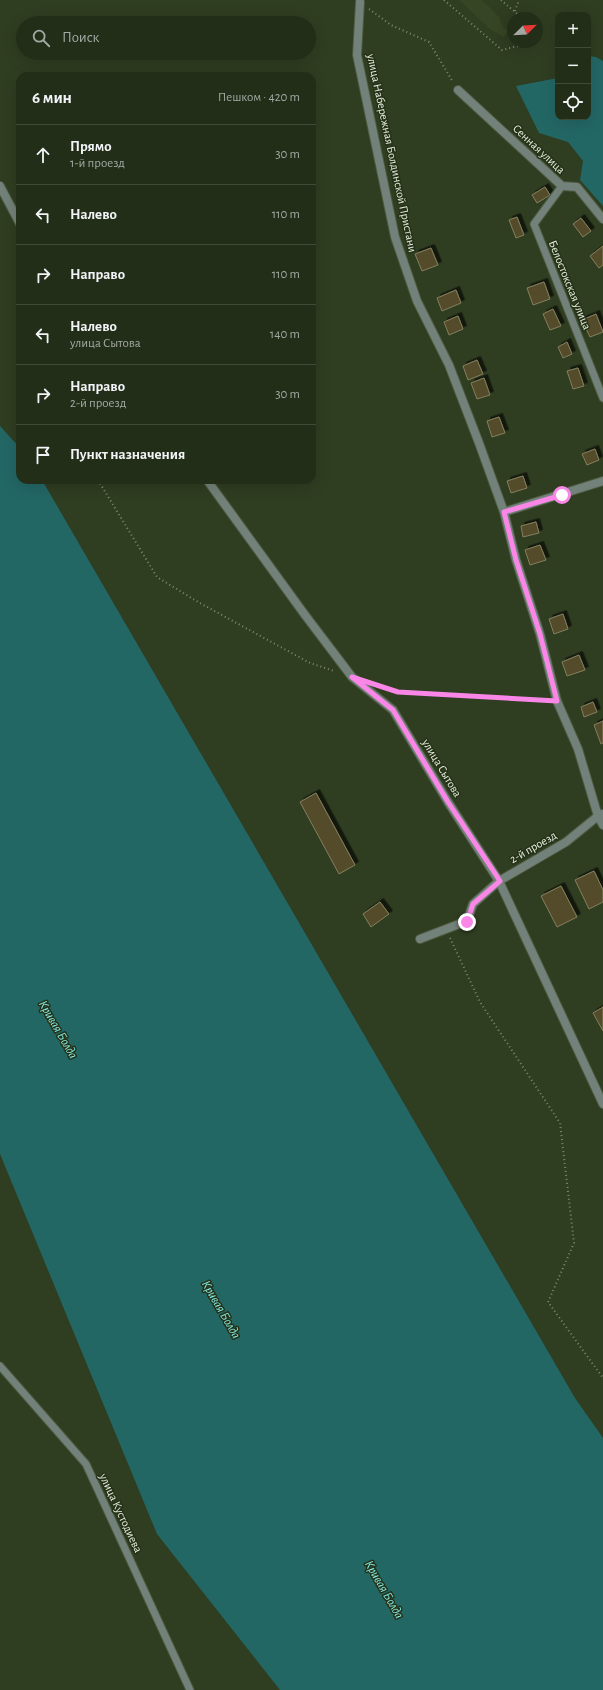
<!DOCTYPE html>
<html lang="ru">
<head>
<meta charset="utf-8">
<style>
	:root { --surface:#232e19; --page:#2b3622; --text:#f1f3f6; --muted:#a3a8a2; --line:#404a38 }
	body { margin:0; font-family:"Alegreya Sans",sans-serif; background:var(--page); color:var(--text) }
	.controls { position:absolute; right:12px; top:12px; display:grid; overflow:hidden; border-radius:8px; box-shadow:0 4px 16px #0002 }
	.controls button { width:36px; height:36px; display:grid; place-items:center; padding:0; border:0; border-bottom:1px solid var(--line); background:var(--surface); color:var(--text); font:20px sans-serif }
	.compass { position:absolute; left:507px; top:12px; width:36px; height:36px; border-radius:50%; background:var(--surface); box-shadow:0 4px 16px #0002; rotate:66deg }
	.stop { position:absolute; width:12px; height:12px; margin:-9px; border:3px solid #fa87e7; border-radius:50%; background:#fff }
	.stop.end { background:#fa87e7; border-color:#fff; box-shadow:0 1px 4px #0008 }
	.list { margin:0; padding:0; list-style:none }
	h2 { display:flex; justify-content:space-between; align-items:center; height:52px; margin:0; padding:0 16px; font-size:17px }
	h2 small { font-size:13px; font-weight:400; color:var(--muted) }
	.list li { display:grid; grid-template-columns:26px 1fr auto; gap:12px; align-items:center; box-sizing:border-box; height:60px; padding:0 16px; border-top:1px solid var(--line) }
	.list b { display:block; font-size:15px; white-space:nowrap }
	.list p { margin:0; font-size:13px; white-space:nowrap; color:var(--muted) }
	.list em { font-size:13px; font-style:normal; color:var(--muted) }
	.icon { flex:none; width:22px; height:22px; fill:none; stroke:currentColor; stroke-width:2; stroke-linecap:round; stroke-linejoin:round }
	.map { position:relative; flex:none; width:603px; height:1690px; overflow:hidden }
	.search { position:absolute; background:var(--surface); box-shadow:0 4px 16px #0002; left:16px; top:16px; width:300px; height:44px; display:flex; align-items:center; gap:10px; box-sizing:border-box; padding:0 14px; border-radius:22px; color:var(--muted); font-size:15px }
	.panel { position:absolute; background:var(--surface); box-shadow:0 4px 16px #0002; left:16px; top:72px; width:300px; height:412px; border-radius:12px }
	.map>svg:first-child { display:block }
	.built { fill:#364624 }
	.water { fill:#236765 }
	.building { fill:#524c2c; stroke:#857f5d; filter:url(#shadow) }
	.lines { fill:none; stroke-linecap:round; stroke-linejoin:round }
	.lane-casing { stroke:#4c593f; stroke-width:9 }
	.street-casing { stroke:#4c593f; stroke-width:10 }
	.path { stroke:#7f8a73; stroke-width:2; stroke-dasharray:1 3; stroke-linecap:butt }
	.lane { stroke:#728179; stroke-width:7 }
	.street { stroke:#728179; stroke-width:8 }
	.route { stroke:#fa87e7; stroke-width:5 }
	.labels { text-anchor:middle; stroke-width:3; stroke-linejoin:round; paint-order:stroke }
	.street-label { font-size:12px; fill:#e5eedd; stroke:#253218 }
	.water-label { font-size:13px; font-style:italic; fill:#84ebe7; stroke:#253218 }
</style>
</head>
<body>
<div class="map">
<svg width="603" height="1690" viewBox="0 0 603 1690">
	<defs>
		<filter id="shadow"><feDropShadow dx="3.5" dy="-3.5" stdDeviation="0" flood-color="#0009"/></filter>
	</defs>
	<rect width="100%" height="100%" fill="#2f3d21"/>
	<path class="built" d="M459,0H482L499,17L503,27L508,31L504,37L491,30Z"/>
	<path class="water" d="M588,56L596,57L603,61V206L580,180L583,161L568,142L539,133L516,86L558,78V117H588Z
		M0,426L20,448V480H42L575,1398L603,1438V1690H280L157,1534L0,1154Z"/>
	<path class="building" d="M545,187L550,195L537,203L532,195Z
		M517,217L524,235L516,238L509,220Z
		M581,218L591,231L583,237L573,224Z
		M603,246V265L599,268L590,256Z
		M431,248L438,265L422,271L415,254Z
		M544,282L550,299L533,305L527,288Z
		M456,290L461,303L442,311L437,298Z
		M553,309L561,326L550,330L543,314Z
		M596,314L603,332L590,337L582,320Z
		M458,316L463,329L449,335L444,322Z
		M567,342L572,354L563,358L558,347Z
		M477,360L483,374L468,380L463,366Z
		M578,368L584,386L573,389L567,371Z
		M484,378L490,395L477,399L471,383Z
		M499,417L505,433L492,437L487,421Z
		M595,449L599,460L587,465L582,454Z
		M523,476L527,488L511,493L507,481Z
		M536,522L539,533L523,537L521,526Z
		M540,545L546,560L530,565L525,550Z
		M563,614L568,629L554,634L549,619Z
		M579,655L585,670L567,676L562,662Z
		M593,702L597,712L584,717L581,707Z
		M603,721V743L601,744L594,725Z
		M316,793L355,865L339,874L300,802Z
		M594,871L603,890V902L589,909L575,880Z
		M561,886L577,917L557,927L541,896Z
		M380,902L389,914L371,927L363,914Z
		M603,1007V1031L593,1013Z"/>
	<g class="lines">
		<g class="lane-casing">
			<path id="lane" d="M562,186L534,224L603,398
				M0,1366L86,1464L190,1690"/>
		</g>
		<g class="street-casing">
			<path id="street" d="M360,2L357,55L395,237L417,301L449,365L479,443L504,512L516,560L540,634L557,701L578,749L598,816L603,825
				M458,90L562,186L577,187L603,219
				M0,186L20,224
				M207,480L305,615L352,677L393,710L448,802L499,881L603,1104
				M504,512L603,481
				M420,939L467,921L473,904L499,881L566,842L598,816L602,814"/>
		</g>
		<path class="path" d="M444,0L502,50L522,45V42
			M501,0L522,18
			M369,9L391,25L429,42L453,82
			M515,11L519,0
			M98,480L157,577L198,602L310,663L334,671
			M380,686L397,692L546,700
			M450,938L480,1002L560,1123L574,1243L548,1302L603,1378"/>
		<use href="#lane" class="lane"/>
		<use href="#street" class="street"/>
	</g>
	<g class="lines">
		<path class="route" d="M467,922L473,904L500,881L448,802L393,710L352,677L398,692L557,701L540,634L516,560L504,512L562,495"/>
	</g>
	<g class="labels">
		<g class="street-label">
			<text transform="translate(539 149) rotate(43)" y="4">Сенная улица</text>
			<text transform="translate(392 153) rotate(78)" y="4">улица Набережная Болдинской Пристани</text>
			<text transform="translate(570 285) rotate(68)" y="4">Белостокская улица</text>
			<text transform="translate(442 768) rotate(59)" y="4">улица Сытова</text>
			<text transform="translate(533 847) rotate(-30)" y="4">2-й проезд</text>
			<text transform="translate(121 1513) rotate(65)" y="4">улица Кустодиева</text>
		</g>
		<g class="water-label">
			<text transform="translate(59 1029) rotate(60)" y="5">Кривая Болда</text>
			<text transform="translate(222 1309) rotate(60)" y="5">Кривая Болда</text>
			<text transform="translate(385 1589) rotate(60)" y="5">Кривая Болда</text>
		</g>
	</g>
</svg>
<div class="controls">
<button>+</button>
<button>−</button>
<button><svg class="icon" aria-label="locate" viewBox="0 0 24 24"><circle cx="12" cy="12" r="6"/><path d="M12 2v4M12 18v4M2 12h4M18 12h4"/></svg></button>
</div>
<svg class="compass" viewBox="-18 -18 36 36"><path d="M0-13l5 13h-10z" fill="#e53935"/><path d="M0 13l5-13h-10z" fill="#a3a8a2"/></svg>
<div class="stop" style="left:562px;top:495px"></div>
<div class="stop end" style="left:467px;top:922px"></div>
<div class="search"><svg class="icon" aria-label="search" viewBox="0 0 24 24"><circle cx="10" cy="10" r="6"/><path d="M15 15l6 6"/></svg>Поиск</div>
<section class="panel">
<h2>6 мин<small>Пешком · 420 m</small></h2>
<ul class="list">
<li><svg class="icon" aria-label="ahead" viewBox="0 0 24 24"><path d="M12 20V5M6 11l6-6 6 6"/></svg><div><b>Прямо</b><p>1-й проезд</p></div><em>30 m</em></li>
<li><svg class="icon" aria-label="left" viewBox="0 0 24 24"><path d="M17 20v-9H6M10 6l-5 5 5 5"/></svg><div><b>Налево</b></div><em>110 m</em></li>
<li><svg class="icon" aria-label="right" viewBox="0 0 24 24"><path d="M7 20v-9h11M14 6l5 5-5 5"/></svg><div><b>Направо</b></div><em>110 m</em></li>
<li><svg class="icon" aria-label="left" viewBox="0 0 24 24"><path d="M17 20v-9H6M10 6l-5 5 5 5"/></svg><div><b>Налево</b><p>улица Сытова</p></div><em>140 m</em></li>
<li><svg class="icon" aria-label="right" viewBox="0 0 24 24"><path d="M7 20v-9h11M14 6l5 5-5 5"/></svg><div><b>Направо</b><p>2-й проезд</p></div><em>30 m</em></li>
<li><svg class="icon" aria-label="arrive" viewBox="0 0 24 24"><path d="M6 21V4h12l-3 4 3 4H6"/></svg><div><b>Пункт назначения</b></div></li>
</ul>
</section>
</div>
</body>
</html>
